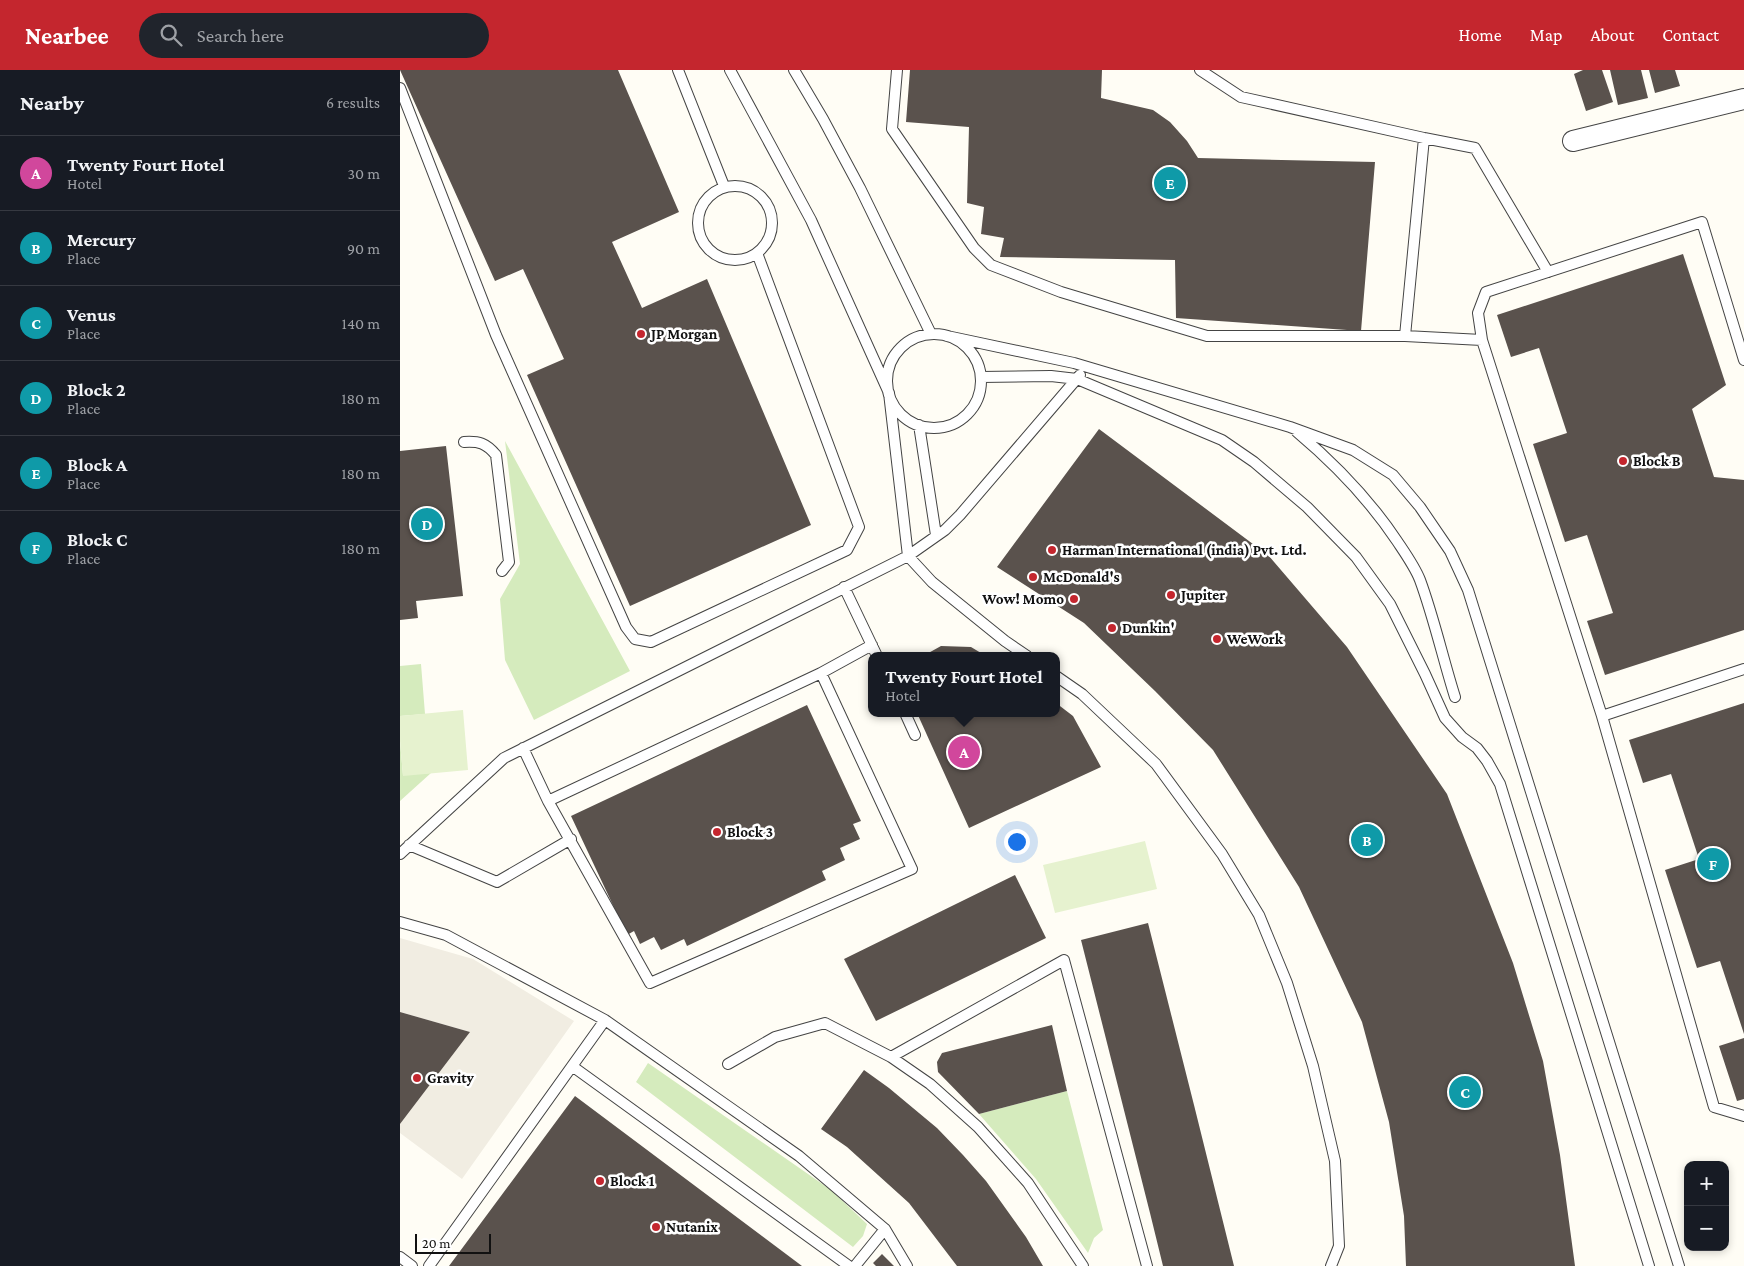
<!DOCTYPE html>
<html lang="en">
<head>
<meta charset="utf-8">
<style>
	:root { --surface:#171b24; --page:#20242c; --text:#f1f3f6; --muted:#9ea1a6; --line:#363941; --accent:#c4262e }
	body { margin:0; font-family:"Crimson Pro",serif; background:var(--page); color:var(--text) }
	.controls { position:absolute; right:15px; bottom:15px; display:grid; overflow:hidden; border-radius:10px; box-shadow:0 2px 8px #0003 }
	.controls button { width:45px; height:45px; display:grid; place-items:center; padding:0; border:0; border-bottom:1px solid var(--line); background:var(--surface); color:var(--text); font:25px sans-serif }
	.scale { position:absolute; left:15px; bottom:12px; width:76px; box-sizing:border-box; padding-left:5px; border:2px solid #111; border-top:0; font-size:14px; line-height:18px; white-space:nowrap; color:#111; -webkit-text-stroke:4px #fff; paint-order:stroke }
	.you { position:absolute; left:616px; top:771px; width:18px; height:18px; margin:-12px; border:4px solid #fff; border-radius:50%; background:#1a73e8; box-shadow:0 0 0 8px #1a73e833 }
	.badge { display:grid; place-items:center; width:32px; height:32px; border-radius:50%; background:var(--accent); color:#fff; font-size:16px; font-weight:700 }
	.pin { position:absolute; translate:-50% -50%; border:2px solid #fff; box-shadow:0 1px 5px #0006 }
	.popup { position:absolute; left:468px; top:582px; width:192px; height:65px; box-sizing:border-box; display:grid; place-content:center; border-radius:10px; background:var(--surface); filter:drop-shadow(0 1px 4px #0005); font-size:16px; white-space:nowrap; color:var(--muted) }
	.popup b { font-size:19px; color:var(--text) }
	.popup::after { content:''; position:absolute; left:50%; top:100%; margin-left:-10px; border:10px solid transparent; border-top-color:var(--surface) }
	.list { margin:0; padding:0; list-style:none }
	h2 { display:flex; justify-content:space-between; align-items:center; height:65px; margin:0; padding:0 20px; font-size:21px }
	h2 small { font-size:16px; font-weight:400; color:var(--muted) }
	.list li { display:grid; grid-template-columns:32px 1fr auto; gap:15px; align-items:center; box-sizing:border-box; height:75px; padding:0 20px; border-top:1px solid var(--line) }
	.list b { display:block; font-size:19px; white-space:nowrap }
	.list p { margin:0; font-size:16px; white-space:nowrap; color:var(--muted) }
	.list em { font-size:16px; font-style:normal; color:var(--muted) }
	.icon { flex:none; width:28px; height:28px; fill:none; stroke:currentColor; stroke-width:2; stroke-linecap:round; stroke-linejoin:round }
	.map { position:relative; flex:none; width:1344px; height:1196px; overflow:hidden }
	header { display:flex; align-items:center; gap:30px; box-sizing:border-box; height:70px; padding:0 25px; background:var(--accent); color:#fff }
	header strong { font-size:24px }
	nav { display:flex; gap:28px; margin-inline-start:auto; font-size:18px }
	.search { width:350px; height:45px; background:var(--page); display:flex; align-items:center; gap:12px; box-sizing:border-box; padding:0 18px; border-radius:28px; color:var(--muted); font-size:19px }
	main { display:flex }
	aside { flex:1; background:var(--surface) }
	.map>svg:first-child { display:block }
	.green { fill:#d5ebbd }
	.pitch { fill:#e6f2cf }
	.plaza { fill:#f1ede2 }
	.building { fill:#5a524d }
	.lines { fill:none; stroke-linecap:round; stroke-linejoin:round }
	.lane-casing { stroke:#444; stroke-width:12 }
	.street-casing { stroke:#444; stroke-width:22 }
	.lane { stroke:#fff; stroke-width:10 }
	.street { stroke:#fff; stroke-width:20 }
	.poi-dot { fill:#c4262e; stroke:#fff; stroke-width:2 }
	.labels { text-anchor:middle; stroke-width:5; stroke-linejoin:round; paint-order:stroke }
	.poi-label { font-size:15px; font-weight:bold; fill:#111; stroke:#fff; text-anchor:start }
</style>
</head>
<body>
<header>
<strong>Nearbee</strong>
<div class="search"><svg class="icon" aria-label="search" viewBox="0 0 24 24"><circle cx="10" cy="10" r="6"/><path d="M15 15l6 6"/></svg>Search here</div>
<nav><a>Home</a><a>Map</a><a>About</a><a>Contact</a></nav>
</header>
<main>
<aside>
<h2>Nearby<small>6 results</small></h2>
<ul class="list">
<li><span class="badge" style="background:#d1479c">A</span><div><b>Twenty Fourt Hotel</b><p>Hotel</p></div><em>30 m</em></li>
<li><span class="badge" style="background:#0f9aa8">B</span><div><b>Mercury</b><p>Place</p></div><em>90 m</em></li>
<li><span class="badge" style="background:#0f9aa8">C</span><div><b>Venus</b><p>Place</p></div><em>140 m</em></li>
<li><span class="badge" style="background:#0f9aa8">D</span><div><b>Block 2</b><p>Place</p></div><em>180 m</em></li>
<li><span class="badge" style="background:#0f9aa8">E</span><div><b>Block A</b><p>Place</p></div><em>180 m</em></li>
<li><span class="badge" style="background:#0f9aa8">F</span><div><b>Block C</b><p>Place</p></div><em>180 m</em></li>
</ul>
</aside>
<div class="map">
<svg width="1344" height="1196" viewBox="0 0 1344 1196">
	<rect width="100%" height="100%" fill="#fffdf5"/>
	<path class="green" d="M105,371L230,601L134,650L105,590L100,529L120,494Z
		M21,594L25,644L0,646V596Z
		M0,671L3,705L31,703L0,731Z
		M248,993L431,1120L467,1154L463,1166L453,1177L236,1012Z
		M667,1021L703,1160L694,1168L688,1183L636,1109L579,1044Z"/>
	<path class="pitch" d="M63,640L68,700L3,706L0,671V646Z
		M745,771L757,819L655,843L643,795Z"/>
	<path class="plaza" d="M0,868L73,889L174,951L62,1109L0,1063V1054L70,962L0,942Z"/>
	<path class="building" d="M0,0H218L279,142L212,172L242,238L307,209L411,455L230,536L127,305L164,289L123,199L95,211Z
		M510,0H702L701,28L753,40L770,52L787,71L798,88L975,92L961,261L776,248L775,190L600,187L604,168L581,164L584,137L567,133L569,57L506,52Z
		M1183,0H1202L1213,32L1186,41L1174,4Z
		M1210,0H1241L1248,28L1218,35Z
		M1249,0H1275L1280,16L1255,23Z
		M1283,184L1326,315L1292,339L1314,407L1344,410V560L1205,605L1187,551L1213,543L1187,465L1165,472L1133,374L1167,363L1139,278L1111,287L1097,245Z
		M699,359L869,486L947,577L1047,724L1113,893L1143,991L1160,1085L1175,1196H1006L1004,1146L989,1052L962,952L899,817L813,680L755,621L684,553L597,497Z
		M46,376L63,526L16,531L18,548L0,550V381Z
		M541,576L571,577L586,586H523Z
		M656,633L673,646L701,697L569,758L517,643H656Z
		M1344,633V964L1320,891L1297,898L1265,800L1299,789L1271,704L1243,713L1229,670Z
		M407,635L461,751L453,754L460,769L440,778L445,790L422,801L426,810L287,876L284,869L261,880L254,867L240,874L234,861L227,865L171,746Z
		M615,805L646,868L476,951L444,889Z
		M748,853L794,1035L834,1196H763L750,1143L681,870Z
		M0,942L70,962L0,1054Z
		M652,955L667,1021L579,1044L538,1002L537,992L542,983Z
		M1344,968V1029L1337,1031L1319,976Z
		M464,1000L489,1018L537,1058L563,1085L586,1111L626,1167L643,1196H557L509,1133L447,1077L421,1059Z
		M175,1026L402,1196H49Z
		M482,1184L494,1196H476L473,1193Z"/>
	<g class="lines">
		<g class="lane-casing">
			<path id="lane" d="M278,0L324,116
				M330,0L411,150L489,323L508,486L532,512L605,571L627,586
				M394,0L423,49L460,118L531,264
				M497,0L492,59L574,178L591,195L661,222L807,266H1005L1082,270
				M800,0L841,27L1024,68L1075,78L1148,202
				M0,18L96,265L226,557L235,569L251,572L447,480L459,457L357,183
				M298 153a37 37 0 1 1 74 0a37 37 0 1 1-74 0Z
				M487 311a47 47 0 1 1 94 0a47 47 0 1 1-94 0Z
				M547,266L674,293L890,357L953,380L993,405L1020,437L1050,481L1068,520L1279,1196
				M1005,266L1024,68
				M1344,290L1302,152L1086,222L1078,243L1082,270L1202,646L1314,1037L1344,1046
				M581,307L651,306L677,309L822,370L854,392L907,437L956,487L990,534L1025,604L1045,648L1062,667L1077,678L1087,691L1100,714L1249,1196
				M519,355L536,465
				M897,362C935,394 969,429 997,471C1005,483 1015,497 1020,510C1034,548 1043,589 1055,627
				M64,372C79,371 86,373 96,385L109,492L102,501
				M444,517L477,586
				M421,603L148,731L250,913L512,799L421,603L472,575
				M656,606L682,624L756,694L822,784L859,845L887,913L913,996L935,1091L939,1176L931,1196
				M505,643L515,665
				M1202,646L1344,599
				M123,678L148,731
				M9,775L97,812L171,769
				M0,784L104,688L508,486L545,460L560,445L680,305
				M0,852L46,865L205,950L399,1086L485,1159L507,1196
				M491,987L664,890L747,1196
				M328,994L375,967L425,953L491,987L530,1014L578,1057L628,1113L683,1196
				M172,996L449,1196
				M0,1187L12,1196
				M29,1196L205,950
				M455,1196L485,1159"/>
		</g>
		<g class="street-casing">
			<path id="street" d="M1173,71L1344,29"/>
		</g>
		<use href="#lane" class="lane"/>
		<use href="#street" class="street"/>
	</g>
	<g class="poi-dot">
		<circle cx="241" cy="264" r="5"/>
		<circle cx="1223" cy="391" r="5"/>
		<circle cx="652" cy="480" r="5"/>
		<circle cx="633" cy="507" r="5"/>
		<circle cx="771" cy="525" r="5"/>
		<circle cx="674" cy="529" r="5"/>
		<circle cx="712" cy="558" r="5"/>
		<circle cx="817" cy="569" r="5"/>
		<circle cx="317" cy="762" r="5"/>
		<circle cx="17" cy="1008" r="5"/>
		<circle cx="200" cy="1111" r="5"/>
		<circle cx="256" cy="1157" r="5"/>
	</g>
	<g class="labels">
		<g class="poi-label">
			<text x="251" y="269">JP Morgan</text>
			<text x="1233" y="396">Block B</text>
			<text x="662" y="485">Harman International (india) Pvt. Ltd.</text>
			<text x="643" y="512">McDonald's</text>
			<text x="781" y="530">Jupiter</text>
			<text x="664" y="534" text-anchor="end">Wow! Momo</text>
			<text x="722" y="563">Dunkin'</text>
			<text x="827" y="574">WeWork</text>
			<text x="327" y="767">Block 3</text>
			<text x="27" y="1013">Gravity</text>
			<text x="210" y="1116">Block 1</text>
			<text x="266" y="1162">Nutanix</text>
		</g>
	</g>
</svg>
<div class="controls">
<button>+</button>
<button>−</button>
</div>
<div class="scale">20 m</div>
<div class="you"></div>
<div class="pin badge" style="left:564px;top:682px;background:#d1479c">A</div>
<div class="popup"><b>Twenty Fourt Hotel</b>Hotel</div>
<div class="pin badge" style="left:967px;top:770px;background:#0f9aa8">B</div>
<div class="pin badge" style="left:1065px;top:1022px;background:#0f9aa8">C</div>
<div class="pin badge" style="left:27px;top:454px;background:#0f9aa8">D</div>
<div class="pin badge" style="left:770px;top:113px;background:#0f9aa8">E</div>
<div class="pin badge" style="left:1313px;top:794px;background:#0f9aa8">F</div>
</div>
</main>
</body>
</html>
